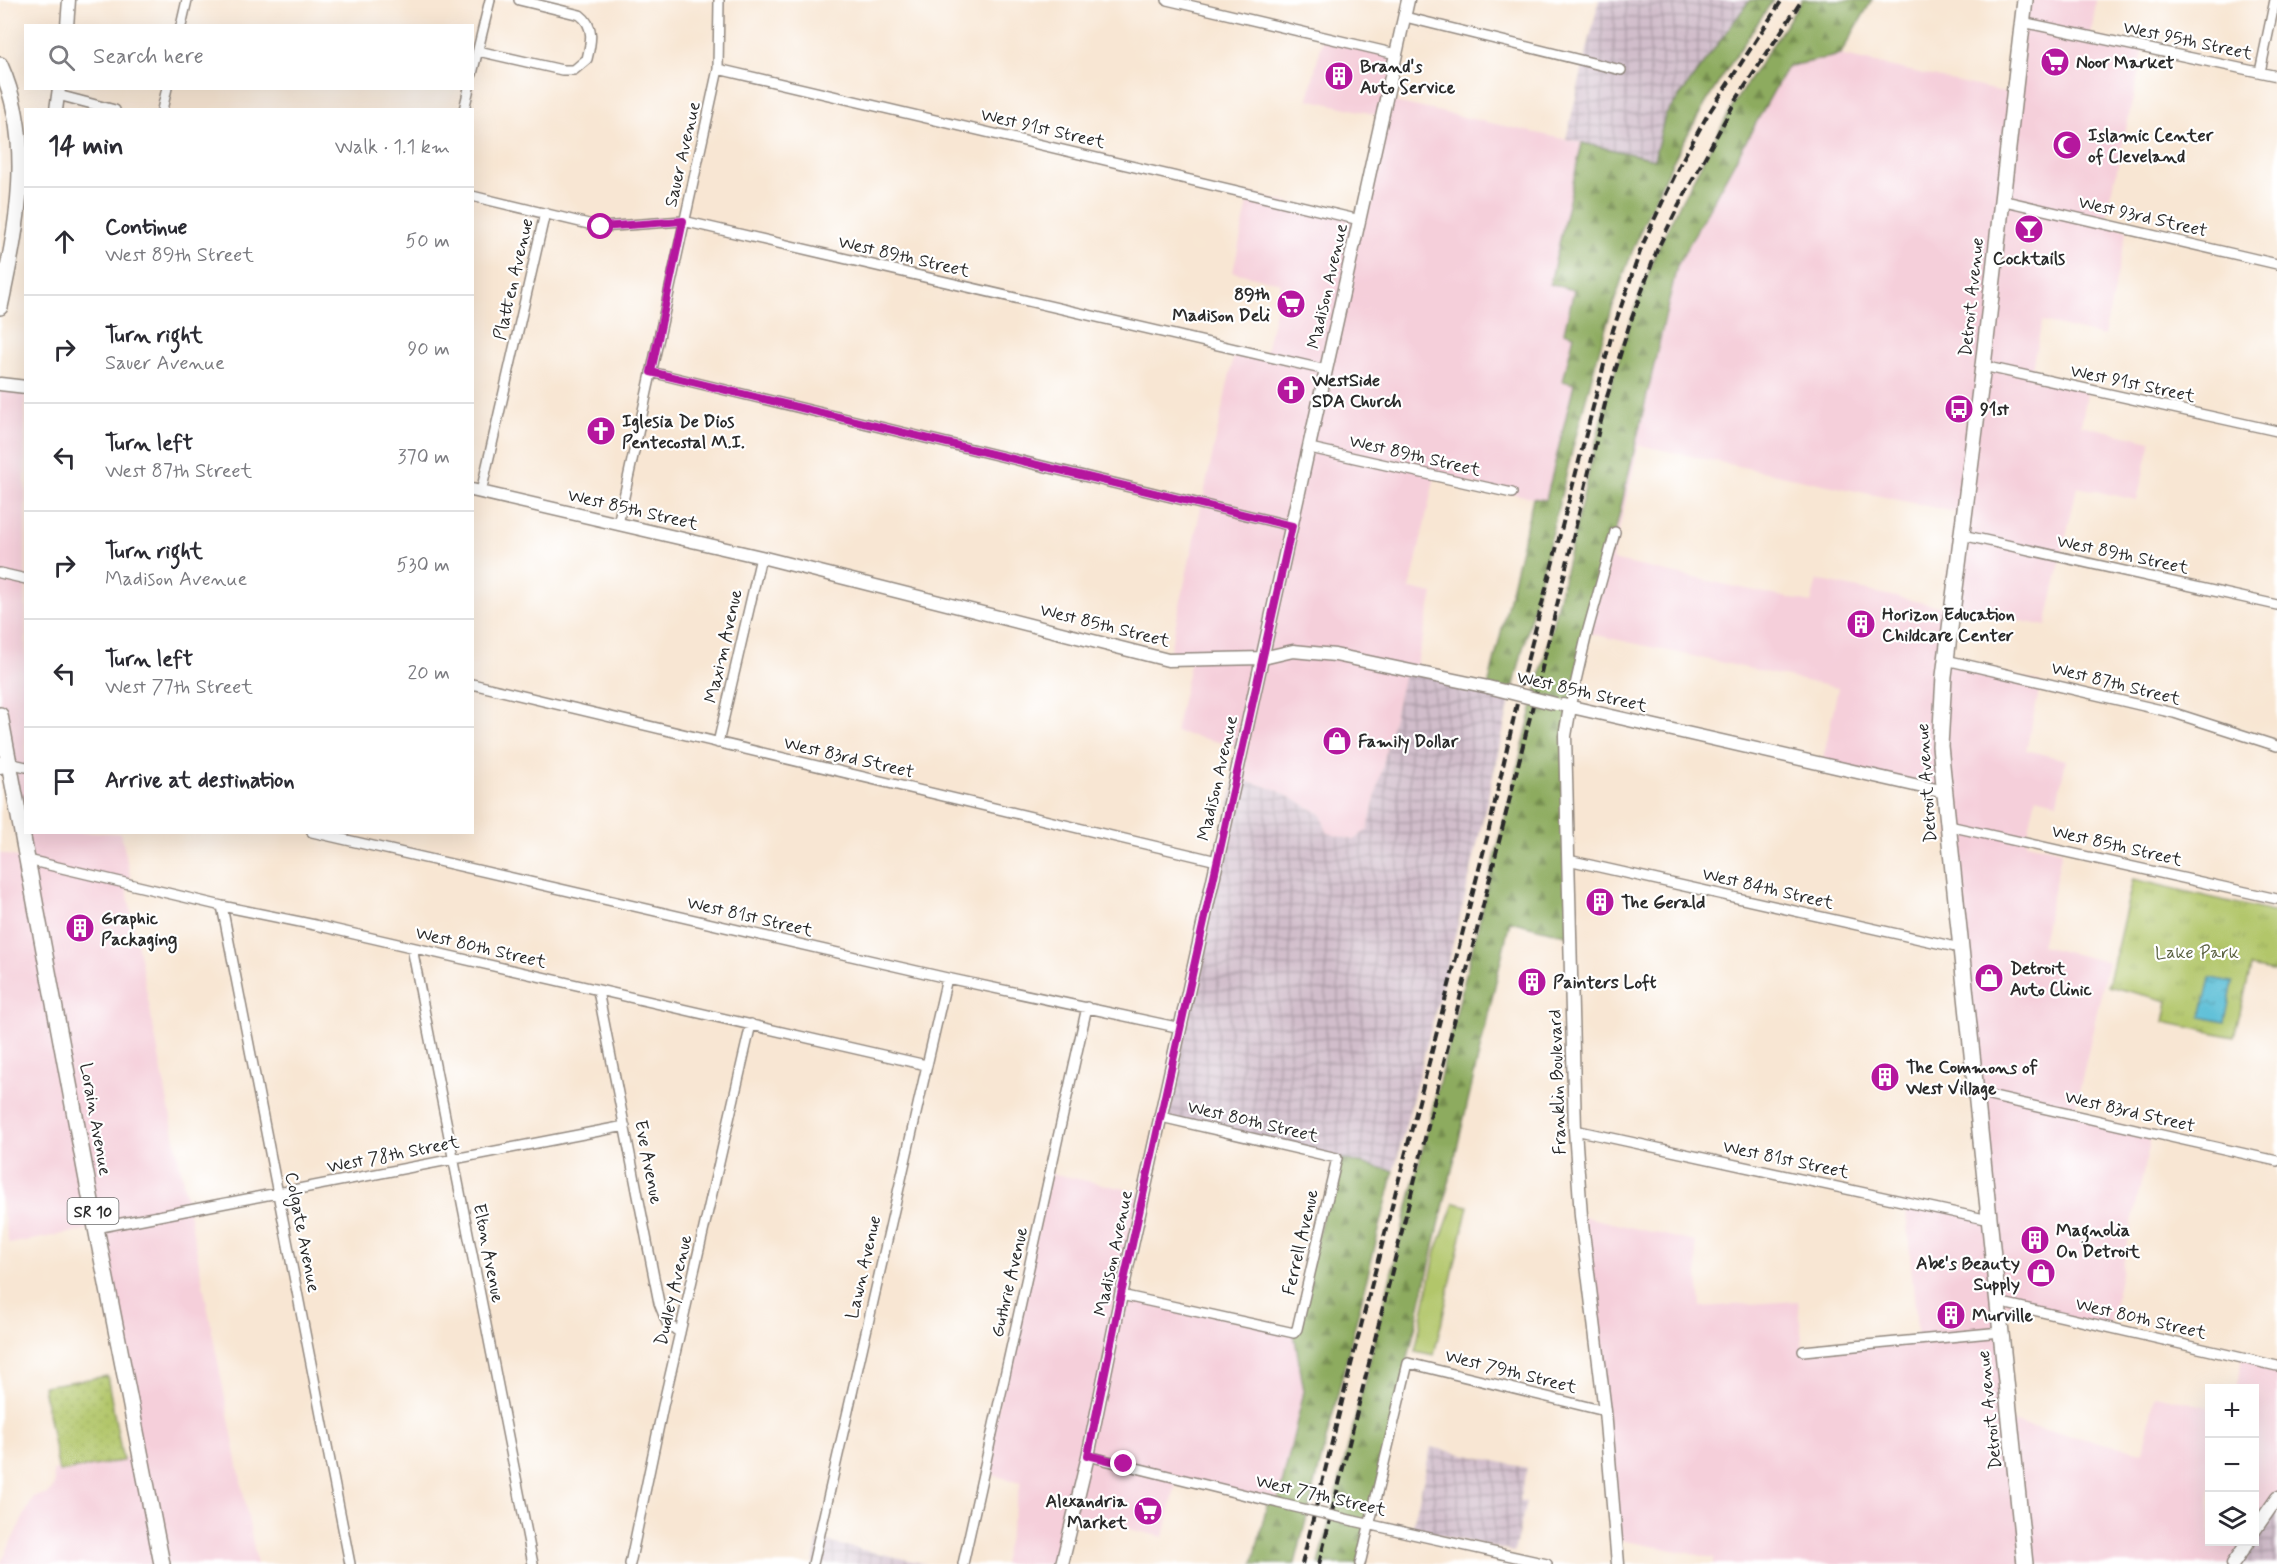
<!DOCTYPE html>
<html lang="en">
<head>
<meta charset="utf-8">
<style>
	:root { --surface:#fff; --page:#f2f2f3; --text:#2b2b33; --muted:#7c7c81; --line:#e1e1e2 }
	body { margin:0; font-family:Mynerve,sans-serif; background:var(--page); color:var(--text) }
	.controls { position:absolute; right:18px; bottom:18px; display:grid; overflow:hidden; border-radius:0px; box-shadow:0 6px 24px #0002 }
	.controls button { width:54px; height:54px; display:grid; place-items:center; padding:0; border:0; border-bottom:2px solid var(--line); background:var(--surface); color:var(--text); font:30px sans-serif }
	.stop { position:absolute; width:18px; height:18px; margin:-14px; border:4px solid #b5179e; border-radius:50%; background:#fff }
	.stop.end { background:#b5179e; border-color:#fff; box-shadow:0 2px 6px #0008 }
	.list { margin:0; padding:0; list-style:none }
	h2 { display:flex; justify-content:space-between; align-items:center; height:78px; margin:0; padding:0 24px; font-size:26px }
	h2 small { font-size:20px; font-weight:400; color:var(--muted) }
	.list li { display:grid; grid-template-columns:39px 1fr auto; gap:18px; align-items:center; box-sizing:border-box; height:108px; padding:0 24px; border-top:2px solid var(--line) }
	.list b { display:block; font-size:22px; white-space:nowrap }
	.list p { margin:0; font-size:20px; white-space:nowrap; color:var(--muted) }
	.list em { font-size:20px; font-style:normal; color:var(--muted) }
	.icon { flex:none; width:33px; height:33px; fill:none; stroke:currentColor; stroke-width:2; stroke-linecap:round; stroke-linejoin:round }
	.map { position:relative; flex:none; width:2277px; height:1564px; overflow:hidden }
	.search { position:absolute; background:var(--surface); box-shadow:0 6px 24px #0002; left:24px; top:24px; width:450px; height:66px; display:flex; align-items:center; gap:15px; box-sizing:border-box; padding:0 21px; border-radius:0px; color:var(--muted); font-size:22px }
	.panel { position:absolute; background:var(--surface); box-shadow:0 6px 24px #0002; left:24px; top:108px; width:450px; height:726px; border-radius:0px }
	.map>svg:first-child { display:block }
	.built { fill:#f5cfda; fill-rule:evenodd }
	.industrial { fill:url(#industrial-grid) }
	.grass { fill:url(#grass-dots); stroke:#6e784a; stroke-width:1.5 }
	.forest { fill:url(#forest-firs); stroke:#5c6b44; stroke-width:1.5 }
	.park { fill:url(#park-tufts); stroke:#6e784a; stroke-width:1.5 }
	.garden { fill:#b2c66a; stroke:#6e784a; stroke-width:1.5 }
	.water { fill:url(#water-ripples); stroke:#427480; stroke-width:1.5 }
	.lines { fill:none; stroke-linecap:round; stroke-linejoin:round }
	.minor-casing { stroke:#92887f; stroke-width:12 }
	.tertiary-casing { stroke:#92887f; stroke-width:15 }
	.primary-casing { stroke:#92887f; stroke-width:18 }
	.motorway-casing { stroke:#92887f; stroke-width:20 }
	.minor { stroke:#fff; stroke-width:9 }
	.tertiary { stroke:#fff; stroke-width:12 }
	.primary { stroke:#fff; stroke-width:15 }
	.motorway { stroke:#fff; stroke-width:16 }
	.rail { stroke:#2b2b2b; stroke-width:4; stroke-dasharray:9 4.5; stroke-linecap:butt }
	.minor-bridge-casing { stroke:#92887f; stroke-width:12; stroke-linecap:butt }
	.tertiary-bridge-casing { stroke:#92887f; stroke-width:15; stroke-linecap:butt }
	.minor-bridge { stroke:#fff; stroke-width:9 }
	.tertiary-bridge { stroke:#fff; stroke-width:12 }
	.route { stroke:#b5179e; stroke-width:8 }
	.labels { text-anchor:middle; stroke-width:4.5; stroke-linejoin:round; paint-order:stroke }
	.shield { fill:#fff; stroke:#6b6b6b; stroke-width:1.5 }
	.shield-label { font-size:16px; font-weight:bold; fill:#2b2b2b }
	.street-label { font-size:18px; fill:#2b2b2b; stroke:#fff }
	.poi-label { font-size:18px; font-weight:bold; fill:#2b2b2b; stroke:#fff; text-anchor:start }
	.park-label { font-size:18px; fill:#5a6141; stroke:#fff }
</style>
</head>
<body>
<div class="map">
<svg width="2277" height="1564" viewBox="0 0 2277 1564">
	<defs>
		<pattern id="industrial-grid" width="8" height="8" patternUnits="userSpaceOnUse" patternTransform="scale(1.5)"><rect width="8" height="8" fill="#d1bdcb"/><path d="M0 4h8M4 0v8" fill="none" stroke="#aa9aa5"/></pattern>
		<pattern id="grass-dots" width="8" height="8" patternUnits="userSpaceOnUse" patternTransform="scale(1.5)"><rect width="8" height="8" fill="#b2c66a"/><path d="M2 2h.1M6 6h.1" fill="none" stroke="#99aa5c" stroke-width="1.8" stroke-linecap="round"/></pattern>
		<pattern id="forest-firs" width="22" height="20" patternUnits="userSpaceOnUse" patternTransform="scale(1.5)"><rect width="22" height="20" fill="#8dab5e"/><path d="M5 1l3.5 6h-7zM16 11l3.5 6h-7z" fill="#738b4e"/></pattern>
		<pattern id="park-tufts" width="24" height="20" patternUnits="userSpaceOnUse" patternTransform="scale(1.5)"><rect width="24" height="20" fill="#b2c66a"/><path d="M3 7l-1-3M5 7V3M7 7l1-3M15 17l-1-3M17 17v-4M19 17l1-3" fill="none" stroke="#99aa5c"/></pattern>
		<pattern id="water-ripples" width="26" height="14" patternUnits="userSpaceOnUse" patternTransform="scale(1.5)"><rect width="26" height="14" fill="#58bdd6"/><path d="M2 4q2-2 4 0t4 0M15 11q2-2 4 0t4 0" fill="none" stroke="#499aae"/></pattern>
	</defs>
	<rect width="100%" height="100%" fill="#fff"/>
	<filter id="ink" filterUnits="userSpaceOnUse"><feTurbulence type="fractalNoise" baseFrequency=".0167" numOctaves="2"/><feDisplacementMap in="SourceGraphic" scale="12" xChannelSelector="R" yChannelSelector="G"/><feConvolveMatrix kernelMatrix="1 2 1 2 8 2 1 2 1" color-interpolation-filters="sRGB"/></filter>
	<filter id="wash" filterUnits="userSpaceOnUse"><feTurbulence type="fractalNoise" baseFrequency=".008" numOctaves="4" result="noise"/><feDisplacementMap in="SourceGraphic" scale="24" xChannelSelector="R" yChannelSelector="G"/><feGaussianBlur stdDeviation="1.35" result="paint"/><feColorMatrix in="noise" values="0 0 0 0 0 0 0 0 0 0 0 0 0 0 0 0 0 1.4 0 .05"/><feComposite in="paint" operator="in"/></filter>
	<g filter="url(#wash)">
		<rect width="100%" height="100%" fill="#f8e6d3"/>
		<path class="built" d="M2025,0H2096L2091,36L2144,48L2105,224L2127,229L2104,336L2042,322L2030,377L2088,389L2081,425L2151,441L2137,500L2077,487L2046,626L1953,606L1946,659L2041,682L2026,750L2066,760L2057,802L2036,797L2026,843L2062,851L2041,946L2108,962L2074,1115L2152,1133L2109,1328L1998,1302L2010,1422L2143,1452L2155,1395L2209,1407L2210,1542H2248L2233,1564H1714V1558L1616,1539L1581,1216L1695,1242L1701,1307L1798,1301L1803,1350L1918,1339L1905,1202L1988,1220L1945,792L1822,764L1838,688L1587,633L1617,524L1677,266L1787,67L1840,55L2012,94ZM1639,445L1955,512L1943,607L1817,580L1811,603L1612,560Z
			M1323,37L1396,54L1386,100L1582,143L1550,284L1574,290L1564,332L1574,335L1563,381L1574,384L1546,501L1435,476L1410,589L1433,594L1415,671L1405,669L1368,829L1354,840L1327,833L1321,814L1275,789L1235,778L1241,747L1175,732L1191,660H1168L1235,350L1265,356L1281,283L1233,272L1250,194L1360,220L1382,116L1308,99Z
			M0,384L25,387L26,832L121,833L132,885H126L257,1564H0L34,1496L46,1495L52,1490L54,1483L53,1471L141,1456L96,1228L9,1244L0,1197V853L28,860L0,715Z
			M1050,1173L1144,1193L1122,1295L1294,1333L1304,1391L1278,1503L1177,1478L1164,1537L1073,1516L1062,1564H1003L1021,1482L983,1473Z
			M2242,1358L2277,1366V1498L2255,1531L2254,1388H2236Z"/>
		<path class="industrial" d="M1599,0H1750L1665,116L1654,159L1566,139Z
			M1405,669L1512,693L1465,897L1394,1171L1161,1117L1235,778L1275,789L1321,814L1327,833L1354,840L1368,829Z
			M1431,1447L1527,1468L1519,1500L1526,1502L1514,1552L1412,1529Z
			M2277,1500V1564H2235L2250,1542H2254L2255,1535Z
			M818,1540L927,1564H813Z"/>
		<path class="grass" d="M107,1376L123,1461L59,1472L43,1386Z"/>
		<path class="forest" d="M1750,0H1773C1726,69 1680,139 1647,216C1611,297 1590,382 1568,467C1550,542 1531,617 1512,693L1488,687L1533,498L1546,500L1574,384L1563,381L1574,335L1564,332L1574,290L1550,284L1582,143L1654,159L1665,116Z
			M1802,0H1872L1840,55L1787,67L1677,266L1617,524L1570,707V936L1510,921L1360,1564H1319L1537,689L1606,400L1629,326L1657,250L1678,207L1736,100Z
			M1337,1158L1394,1171L1295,1564H1253L1268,1500L1278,1502L1304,1391L1294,1333Z"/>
		<path class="park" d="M2133,879L2277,913V972L2251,967L2234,1037L2164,1022L2168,1001L2108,986Z"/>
		<path class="garden" d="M1454,1203L1468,1206L1434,1355L1415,1351L1436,1251Z"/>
		<path class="water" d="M2210,978L2233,982L2225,1022L2201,1017Z"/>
	</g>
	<g filter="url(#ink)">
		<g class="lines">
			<g class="minor-casing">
				<path id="minor" d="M1167,0L1396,54
					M1405,17L1621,70
					M2022,22L2277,76
					M181,26L187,0
					M478,51L562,70H574L587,59C591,43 595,26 580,15L519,0
					M718,69L1360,220
					M2260,72L2275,0
					M472,74L490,0
					M58,95L115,110
					M162,110L167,88
					M464,110L469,88
					M472,196L601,227L683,221L1326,370
					M2001,200L2277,264
					M1983,366L2277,431
					M651,372L1292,526
					M1310,448L1512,493
					M481,492L545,213
					M618,524L718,69L719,0
					M1962,535L2277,605
					M0,573L26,579
					M1946,660L2174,713L2277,746
					M472,684L1217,861
					M1570,707L1587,633L1615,532
					M718,743L761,557
					M9,763L26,767
					M1949,826L2277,899
					M312,832L947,978L1181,1028
					M28,860L222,906L315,925L926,1065
					M1568,860L1960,948
					M222,906L350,1564
					M412,948L533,1564
					M598,991L659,1303L667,1323L680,1333
					M1976,1093L2277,1161
					M1575,1130L1989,1220
					M96,1228L625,1126
					M1121,1295L1294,1333L1297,1329L1337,1158L1161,1117
					M1998,1302L2277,1366
					M1803,1351L2001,1332
					M1088,1456L1278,1503
					M1354,1521L1547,1564
					M630,1564L663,1406L751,1024
					M813,1564L947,978
					M963,1564L1087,1007
					M1360,1564L1408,1363L1605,1411"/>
			</g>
			<g class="tertiary-casing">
				<path id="tertiary" d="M67,26L69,0
					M56,110L59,88
					M0,384L26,387
					M472,490L761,557L1168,660L1263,658L1293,651L1335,655L1488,687
					M1563,705L1945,792
					M1570,707L1565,736L1575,1130L1581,1216L1605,1411L1618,1564
					M2254,1531L2277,1498
					M1062,1564L1088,1456L1121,1295L1408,0
					M2233,1564L2248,1542"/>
			</g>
			<g class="primary-casing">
				<path id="primary" d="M0,65C35,143 17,227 0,307
					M0,715L96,1228L162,1564
					M2025,1564L1940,746L1944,676L1983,366L2025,0"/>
			</g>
			<g class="motorway-casing">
				<path id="motorway" d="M0,765L9,763"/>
			</g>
			<use href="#minor" class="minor"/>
			<use href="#tertiary" class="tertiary"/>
			<use href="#primary" class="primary"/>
			<use href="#motorway" class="motorway"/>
			<path class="rail" d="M1302,1564L1354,1353L1487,838L1522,681L1613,330L1642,246L1680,164L1707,116L1782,0
				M1319,1564L1537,689L1606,400L1629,326L1657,250L1678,207L1736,100L1802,0"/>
			<g class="minor-bridge-casing">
				<path id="minor-bridge" d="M1278,1503L1354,1521"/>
			</g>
			<g class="tertiary-bridge-casing">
				<path id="tertiary-bridge" d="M1488,687L1556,704"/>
			</g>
			<use href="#minor-bridge" class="minor-bridge"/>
			<use href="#tertiary-bridge" class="tertiary-bridge"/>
		</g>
	</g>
	<g class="lines" filter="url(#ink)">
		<path class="route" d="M601,227L683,221L651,372L1292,526L1121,1294L1088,1455L1124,1464"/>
	</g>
	<defs>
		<g id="supermarket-disc" transform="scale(1.5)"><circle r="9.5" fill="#b5179e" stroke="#fff"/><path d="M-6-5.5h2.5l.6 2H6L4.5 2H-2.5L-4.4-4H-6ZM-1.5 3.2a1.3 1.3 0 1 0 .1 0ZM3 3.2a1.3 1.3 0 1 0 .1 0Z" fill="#fff"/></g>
		<g id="building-disc" transform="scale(1.5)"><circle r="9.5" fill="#b5179e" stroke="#fff"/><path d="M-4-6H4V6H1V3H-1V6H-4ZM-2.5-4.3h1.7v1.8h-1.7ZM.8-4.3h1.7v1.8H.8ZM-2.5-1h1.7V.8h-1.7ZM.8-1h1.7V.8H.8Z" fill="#fff"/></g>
		<g id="mosque-disc" transform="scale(1.5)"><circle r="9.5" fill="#b5179e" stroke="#fff"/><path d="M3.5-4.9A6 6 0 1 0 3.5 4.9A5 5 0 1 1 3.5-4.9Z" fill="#fff"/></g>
		<g id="bar-disc" transform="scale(1.5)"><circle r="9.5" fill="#b5179e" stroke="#fff"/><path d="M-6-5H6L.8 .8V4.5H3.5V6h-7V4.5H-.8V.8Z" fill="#fff"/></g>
		<g id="church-disc" transform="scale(1.5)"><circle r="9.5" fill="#b5179e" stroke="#fff"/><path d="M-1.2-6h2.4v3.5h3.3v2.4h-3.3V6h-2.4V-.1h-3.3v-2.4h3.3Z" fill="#fff"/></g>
		<g id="bus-disc" transform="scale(1.5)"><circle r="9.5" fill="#b5179e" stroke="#fff"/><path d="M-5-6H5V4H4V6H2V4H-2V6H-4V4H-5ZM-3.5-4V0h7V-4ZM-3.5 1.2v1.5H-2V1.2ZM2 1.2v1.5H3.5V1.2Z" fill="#fff"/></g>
		<g id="shop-disc" transform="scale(1.5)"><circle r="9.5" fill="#b5179e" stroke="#fff"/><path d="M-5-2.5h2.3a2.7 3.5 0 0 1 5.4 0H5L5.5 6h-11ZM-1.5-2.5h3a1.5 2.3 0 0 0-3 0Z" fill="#fff"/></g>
	</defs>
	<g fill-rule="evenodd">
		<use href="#supermarket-disc" x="2055" y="62"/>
		<use href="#building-disc" x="1339" y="76"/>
		<use href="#mosque-disc" x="2067" y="145"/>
		<use href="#bar-disc" x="2029" y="229"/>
		<use href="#supermarket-disc" x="1291" y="304"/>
		<use href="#church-disc" x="1291" y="390"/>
		<use href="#bus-disc" x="1959" y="409"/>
		<use href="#church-disc" x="601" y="431"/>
		<use href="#building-disc" x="1861" y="624"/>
		<use href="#shop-disc" x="1337" y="741"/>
		<use href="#building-disc" x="1600" y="902"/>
		<use href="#building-disc" x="80" y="928"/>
		<use href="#shop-disc" x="1989" y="978"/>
		<use href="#building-disc" x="1532" y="982"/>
		<use href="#building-disc" x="1885" y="1077"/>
		<use href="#building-disc" x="2035" y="1240"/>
		<use href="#shop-disc" x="2041" y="1273"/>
		<use href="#building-disc" x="1951" y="1315"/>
		<use href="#supermarket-disc" x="1148" y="1511"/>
	</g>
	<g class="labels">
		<rect class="shield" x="67.5" y="1198" width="51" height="26" rx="4.5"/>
		<g class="shield-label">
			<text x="93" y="1217">SR 10</text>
		</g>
		<g class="street-label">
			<text transform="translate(2188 40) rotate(12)" y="6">West 95th Street</text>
			<text transform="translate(1043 128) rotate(13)" y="6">West 91st Street</text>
			<text transform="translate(682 154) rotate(-77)" y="6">Sauer Avenue</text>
			<text transform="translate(2143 216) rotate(13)" y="6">West 93rd Street</text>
			<text transform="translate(904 256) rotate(13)" y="6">West 89th Street</text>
			<text transform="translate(513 279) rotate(-77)" y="6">Platten Avenue</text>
			<text transform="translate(1327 286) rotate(-77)" y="6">Madison Avenue</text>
			<text transform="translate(1971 297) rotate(-84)" y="6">Detroit Avenue</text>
			<text transform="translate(2133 383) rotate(12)" y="6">West 91st Street</text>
			<text transform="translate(1415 455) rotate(13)" y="6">West 89th Street</text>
			<text transform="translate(633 509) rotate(13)" y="6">West 85th Street</text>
			<text transform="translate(2123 554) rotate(12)" y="6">West 89th Street</text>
			<text transform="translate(1105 625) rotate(14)" y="6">West 85th Street</text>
			<text transform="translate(723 646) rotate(-77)" y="6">Maxim Avenue</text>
			<text transform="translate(2116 683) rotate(14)" y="6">West 87th Street</text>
			<text transform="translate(1582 691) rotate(13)" y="6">West 85th Street</text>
			<text transform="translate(849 757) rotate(13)" y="6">West 83rd Street</text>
			<text transform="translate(1217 778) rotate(-77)" y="6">Madison Avenue</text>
			<text transform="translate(1926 783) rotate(-94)" y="6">Detroit Avenue</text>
			<text transform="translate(2117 845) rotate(13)" y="6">West 85th Street</text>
			<text transform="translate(1768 888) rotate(13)" y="6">West 84th Street</text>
			<text transform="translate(750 916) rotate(13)" y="6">West 81st Street</text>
			<text transform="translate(481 947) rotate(13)" y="6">West 80th Street</text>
			<text transform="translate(1557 1082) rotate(-92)" y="6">Franklin Boulevard</text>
			<text transform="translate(2130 1111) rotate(13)" y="6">West 83rd Street</text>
			<text transform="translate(96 1119) rotate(80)" y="6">Lorain Avenue</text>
			<text transform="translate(1253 1121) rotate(13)" y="6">West 80th Street</text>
			<text transform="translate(393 1154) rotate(-11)" y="6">West 78th Street</text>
			<text transform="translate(1786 1159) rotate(12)" y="6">West 81st Street</text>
			<text transform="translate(649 1162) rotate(79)" y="6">Eve Avenue</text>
			<text transform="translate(303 1232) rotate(79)" y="6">Colgate Avenue</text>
			<text transform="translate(1300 1242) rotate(-77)" y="6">Ferrell Avenue</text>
			<text transform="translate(489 1253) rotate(79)" y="6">Elton Avenue</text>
			<text transform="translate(1113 1253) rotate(-78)" y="6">Madison Avenue</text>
			<text transform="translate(863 1267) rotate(-77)" y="6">Lawn Avenue</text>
			<text transform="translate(1009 1282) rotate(-77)" y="6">Guthrie Avenue</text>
			<text transform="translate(673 1290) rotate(-77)" y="6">Dudley Avenue</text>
			<text transform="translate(2141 1318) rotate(13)" y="6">West 80th Street</text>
			<text transform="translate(1511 1371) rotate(14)" y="6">West 79th Street</text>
			<text transform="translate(1989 1410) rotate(-96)" y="6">Detroit Avenue</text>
			<text transform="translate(1321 1495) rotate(13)" y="6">West 77th Street</text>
		</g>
		<g class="poi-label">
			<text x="2076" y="68">Noor Market</text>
			<text x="1360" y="72">Brand's<tspan x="1360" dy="21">Auto Service</tspan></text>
			<text x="2088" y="141">Islamic Center<tspan x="2088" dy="21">of Cleveland</tspan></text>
			<text x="2029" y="264" text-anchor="middle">Cocktails</text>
			<text x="1270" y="300" text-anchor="end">89th<tspan x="1270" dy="21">Madison Deli</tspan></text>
			<text x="1312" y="386">WestSide<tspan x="1312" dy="21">SDA Church</tspan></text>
			<text x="1980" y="415">91st</text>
			<text x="622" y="427">Iglesia De Dios<tspan x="622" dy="21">Pentecostal M.I.</tspan></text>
			<text x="1882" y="620">Horizon Education<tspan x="1882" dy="21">Childcare Center</tspan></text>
			<text x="1358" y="747">Family Dollar</text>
			<text x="1621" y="908">The Gerald</text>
			<text x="101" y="924">Graphic<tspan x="101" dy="21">Packaging</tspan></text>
			<text x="2010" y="974">Detroit<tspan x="2010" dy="21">Auto Clinic</tspan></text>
			<text x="1553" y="988">Painters Loft</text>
			<text x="1906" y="1073">The Commons of<tspan x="1906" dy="21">West Village</tspan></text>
			<text x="2056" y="1236">Magnolia<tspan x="2056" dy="21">On Detroit</tspan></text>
			<text x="2020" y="1269" text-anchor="end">Abe's Beauty<tspan x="2020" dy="21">Supply</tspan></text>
			<text x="1972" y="1321">Murville</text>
			<text x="1127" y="1507" text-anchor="end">Alexandria<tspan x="1127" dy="21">Market</tspan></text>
		</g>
		<g class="park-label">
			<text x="2197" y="958">Lake Park</text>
		</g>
	</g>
</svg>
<div class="controls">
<button>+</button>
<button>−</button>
<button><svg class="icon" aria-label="layers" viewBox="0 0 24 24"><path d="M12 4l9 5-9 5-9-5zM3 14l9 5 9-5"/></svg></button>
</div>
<div class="stop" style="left:601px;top:227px"></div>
<div class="stop end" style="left:1124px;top:1464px"></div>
<div class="search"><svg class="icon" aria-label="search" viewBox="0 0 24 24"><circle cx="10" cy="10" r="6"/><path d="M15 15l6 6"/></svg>Search here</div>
<section class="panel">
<h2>14 min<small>Walk · 1.1 km</small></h2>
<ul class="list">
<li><svg class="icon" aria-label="ahead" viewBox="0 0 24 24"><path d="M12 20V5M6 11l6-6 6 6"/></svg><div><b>Continue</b><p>West 89th Street</p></div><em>50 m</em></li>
<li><svg class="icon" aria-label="right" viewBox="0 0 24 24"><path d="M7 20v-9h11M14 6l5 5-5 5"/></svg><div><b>Turn right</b><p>Sauer Avenue</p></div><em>90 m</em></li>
<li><svg class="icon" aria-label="left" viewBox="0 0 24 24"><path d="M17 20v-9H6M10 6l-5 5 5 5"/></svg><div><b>Turn left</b><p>West 87th Street</p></div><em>370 m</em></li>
<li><svg class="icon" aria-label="right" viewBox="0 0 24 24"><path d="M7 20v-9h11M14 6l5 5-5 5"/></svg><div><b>Turn right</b><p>Madison Avenue</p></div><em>530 m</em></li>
<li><svg class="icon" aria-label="left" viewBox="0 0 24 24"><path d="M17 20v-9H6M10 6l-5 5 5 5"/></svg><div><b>Turn left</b><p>West 77th Street</p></div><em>20 m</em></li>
<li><svg class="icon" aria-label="arrive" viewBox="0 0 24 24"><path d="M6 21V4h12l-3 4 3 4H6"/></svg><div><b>Arrive at destination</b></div></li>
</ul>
</section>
</div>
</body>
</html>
